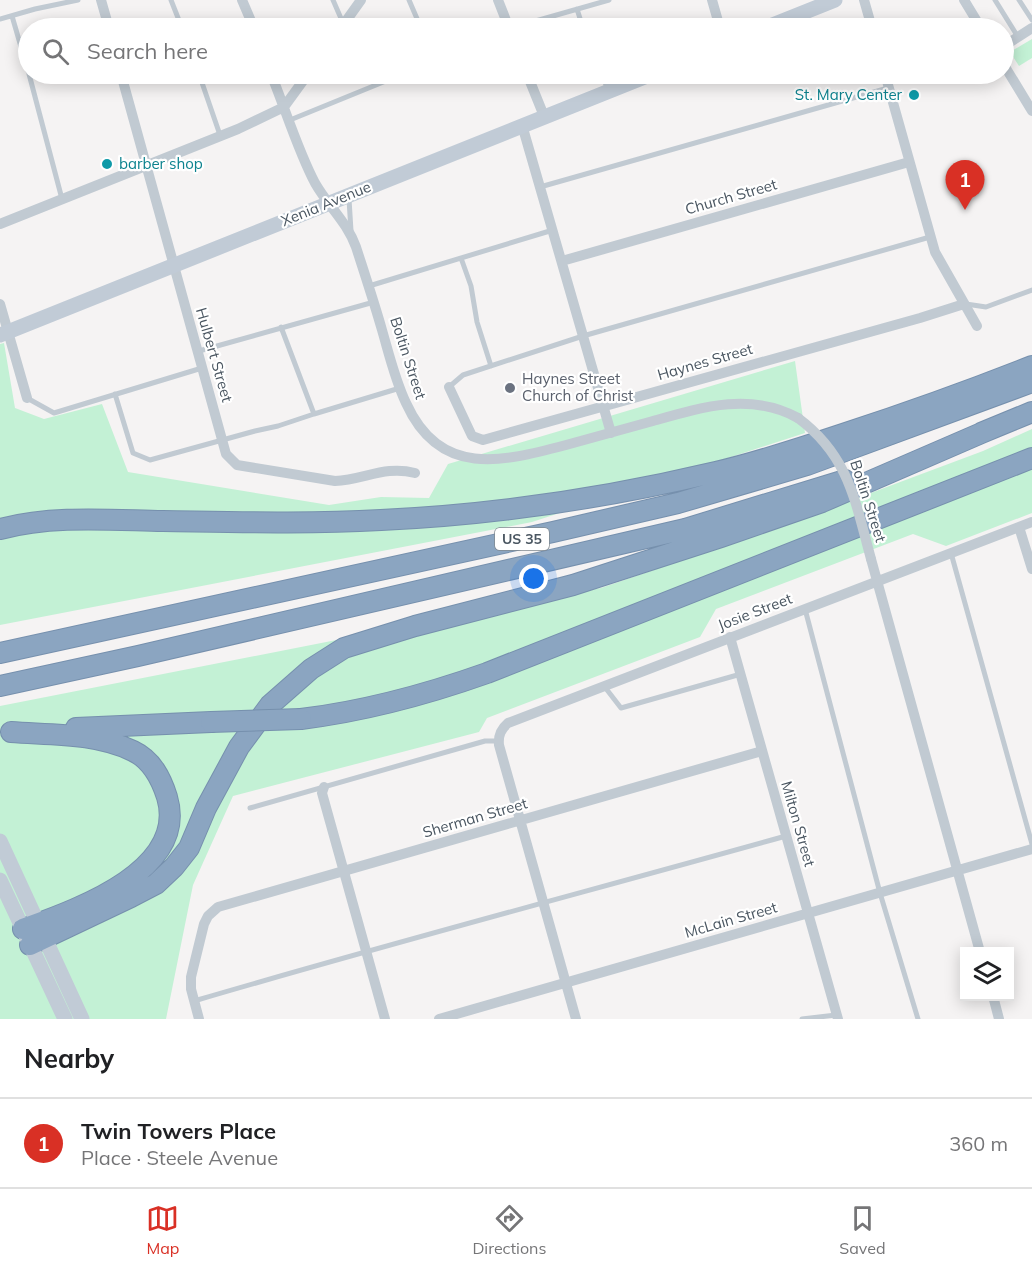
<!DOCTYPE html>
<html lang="en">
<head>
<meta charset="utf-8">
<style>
	:root { --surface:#fff; --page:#f2f2f2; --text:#202124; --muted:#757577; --line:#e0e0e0; --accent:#d93025 }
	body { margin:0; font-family:Mulish,sans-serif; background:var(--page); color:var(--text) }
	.controls { position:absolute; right:18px; bottom:18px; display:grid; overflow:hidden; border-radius:0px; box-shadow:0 3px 15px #0003 }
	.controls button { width:54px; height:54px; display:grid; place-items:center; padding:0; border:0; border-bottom:2px solid var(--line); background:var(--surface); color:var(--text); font:30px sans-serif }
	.you { position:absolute; left:534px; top:579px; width:21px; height:21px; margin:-15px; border:4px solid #fff; border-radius:50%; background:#1a73e8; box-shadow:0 0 0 9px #1a73e833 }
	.badge { display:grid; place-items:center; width:39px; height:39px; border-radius:50%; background:var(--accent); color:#fff; font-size:20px; font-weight:700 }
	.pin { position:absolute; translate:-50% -50px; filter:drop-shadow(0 2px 3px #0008) }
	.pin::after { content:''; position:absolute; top:32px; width:21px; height:18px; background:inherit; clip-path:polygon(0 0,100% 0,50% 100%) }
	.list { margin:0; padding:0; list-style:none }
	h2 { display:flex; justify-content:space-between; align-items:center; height:78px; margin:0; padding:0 24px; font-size:26px }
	h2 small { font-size:20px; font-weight:400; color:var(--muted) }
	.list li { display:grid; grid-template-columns:39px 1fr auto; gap:18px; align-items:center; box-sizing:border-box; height:90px; padding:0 24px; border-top:2px solid var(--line) }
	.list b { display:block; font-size:22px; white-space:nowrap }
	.list p { margin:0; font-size:20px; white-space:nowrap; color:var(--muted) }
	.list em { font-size:20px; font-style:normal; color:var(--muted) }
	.icon { flex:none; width:33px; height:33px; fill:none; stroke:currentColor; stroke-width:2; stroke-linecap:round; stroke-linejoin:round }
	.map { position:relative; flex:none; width:1032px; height:1019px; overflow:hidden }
	.search { position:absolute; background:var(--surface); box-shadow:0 3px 15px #0003; left:18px; right:18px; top:18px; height:66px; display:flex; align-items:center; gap:15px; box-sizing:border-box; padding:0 21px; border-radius:33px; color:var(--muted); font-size:22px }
	.sheet { height:168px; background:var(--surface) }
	nav { display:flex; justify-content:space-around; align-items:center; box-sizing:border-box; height:84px; border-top:2px solid var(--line); background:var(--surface); font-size:16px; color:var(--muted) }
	nav a { display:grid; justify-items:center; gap:3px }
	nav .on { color:var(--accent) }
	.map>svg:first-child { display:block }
	.green { fill:#c3f1d5 }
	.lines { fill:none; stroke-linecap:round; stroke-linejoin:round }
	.highway-casing { stroke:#7690ad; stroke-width:22 }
	.lane { stroke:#c1cad2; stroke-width:5 }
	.street { stroke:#c1cad2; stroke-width:10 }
	.secondary { stroke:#c1cbd6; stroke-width:15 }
	.highway { stroke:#8ba5c1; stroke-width:20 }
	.highway-bridge-casing { stroke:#7690ad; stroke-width:22; stroke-linecap:butt }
	.street-bridge { stroke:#c1cad2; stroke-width:10 }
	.highway-bridge { stroke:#8ba5c1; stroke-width:20 }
	.culture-dot { fill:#0f9aa8; stroke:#fff; stroke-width:2 }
	.worship-dot { fill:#6b7280; stroke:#fff; stroke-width:2 }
	.labels { text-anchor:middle; stroke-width:4.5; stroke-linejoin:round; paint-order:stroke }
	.shield { fill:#fff; stroke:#808990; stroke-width:1.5 }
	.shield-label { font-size:14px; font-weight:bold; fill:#4a5661 }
	.culture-label { font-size:15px; fill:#0d838f; stroke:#fff; text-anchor:end }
	.street-label { font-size:15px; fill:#4a5661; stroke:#fff }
	.worship-label { font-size:15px; fill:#5b616d; stroke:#fff; text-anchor:start }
</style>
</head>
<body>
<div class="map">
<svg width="1032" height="1019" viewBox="0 0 1032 1019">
	<rect width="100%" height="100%" fill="#f5f3f3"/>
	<path class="green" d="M1032,39V58L1019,66L1010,52Z
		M4,343L15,408L44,419L102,404L128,472L329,505L381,497L429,498L448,464L795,361L805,433L532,522L0,625V344Z
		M1032,429V513L946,546L913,534L716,609L700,637L487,718L479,732L233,796L193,885L166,1019H0V706L601,588L796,521L983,451Z"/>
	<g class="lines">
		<g class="highway-casing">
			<path id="highway" d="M981,433L1032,412
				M0,529C53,515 109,520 163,521C236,522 308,524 381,520C493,515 606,498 716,472C759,462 801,448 843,434C907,413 969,391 1032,366
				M0,653L553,532L678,503L807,465L1032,382
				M0,686L138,656L685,529L845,480
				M301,719C366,711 425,695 487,673L1032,458
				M76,728L211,722
				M11,732C52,735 96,733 133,751C152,760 161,778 167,797C189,871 75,910 23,929
				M30,945L131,897L156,884L174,867L189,848L206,808L239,747L270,705L311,669L344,648L415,626L573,585L721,537L822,502L993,428"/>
		</g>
		<path class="lane" d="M171,0L182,28
			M333,0L343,23
			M409,0L421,28
			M995,0L1018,37
			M1019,0L1032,20
			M577,9L583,28
			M12,16L28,71
			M0,19L35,9L78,0
			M511,28L609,0
			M29,74L62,199
			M199,74L220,135
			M601,74L608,89
			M290,120L403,74
			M540,187L888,88
			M349,199L351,231
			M461,258L471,286L477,322L491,366
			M369,286L553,230
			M966,304L986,307L1032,290
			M281,327L314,414L400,388
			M199,351L374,302
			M449,387L463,375L583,336L930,237
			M115,394L133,453L150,460L255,431L278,426L314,414
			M27,398L54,413L202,368
			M951,553L1032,844
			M805,609L880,893L918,1019
			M604,686L621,708L741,674
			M250,808L485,741H498
			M194,1001C391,943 589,891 786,836
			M802,1019L836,1015"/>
		<path class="street" d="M101,0L109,28
			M242,0L254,28
			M498,0L509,28
			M712,0L720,28
			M864,0L872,28
			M964,0L981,28
			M341,28L361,0
			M1004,46L1032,28
			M1004,65L1032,111
			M121,74L226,454L237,465L335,481C364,480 385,465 415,473
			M271,74C285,108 298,151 315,183C328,206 347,222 356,247C365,275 374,302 382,330C389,354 395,380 406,403C440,478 502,462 566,445C595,437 624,429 653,421C702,407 751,392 798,418
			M527,74L544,116
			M885,74L935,252L977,326
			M522,125L611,433
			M0,224L238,129L284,107L308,74
			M562,261L909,162
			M0,304L27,398
			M449,387L472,436L483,440L920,318L964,304
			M1019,527L1032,569
			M871,559L980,952
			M730,637L838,1019
			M324,787L322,793L385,1019
			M993,996L999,1019
			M199,1019L191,989V977L204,924L208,916L218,907L762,751
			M439,1019L1032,849
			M576,1019L499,745C498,735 501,729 508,723L1032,522"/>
		<path class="secondary" d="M765,28L835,0
			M0,335L652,74
			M0,841L82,1019
			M0,880L65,1019"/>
		<use href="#highway" class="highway"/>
		<g class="highway-bridge-casing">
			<path id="highway-bridge" d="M211,722L301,719"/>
		</g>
		<path class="street-bridge" d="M798,418C849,456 855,501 871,559"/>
		<use href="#highway-bridge" class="highway-bridge"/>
	</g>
	<g class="culture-dot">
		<circle cx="914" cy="95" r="6"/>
		<circle cx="107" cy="164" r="6"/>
	</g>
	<circle class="worship-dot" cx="510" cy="388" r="6"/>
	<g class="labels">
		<rect class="shield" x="495" y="528" width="54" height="22" rx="4.5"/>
		<g class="shield-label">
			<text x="522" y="544">US 35</text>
		</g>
		<g class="culture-label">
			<text x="902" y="100">St. Mary Center</text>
			<text x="119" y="169" text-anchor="start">barber shop</text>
		</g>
		<g class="street-label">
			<text transform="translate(731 197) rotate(-16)" y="5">Church Street</text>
			<text transform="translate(326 204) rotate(-22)" y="5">Xenia Avenue</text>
			<text transform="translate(214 355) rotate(74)" y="5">Hulbert Street</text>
			<text transform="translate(408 358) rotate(72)" y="5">Boltin Street</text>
			<text transform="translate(705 362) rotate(-16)" y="5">Haynes Street</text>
			<text transform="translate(868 501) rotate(72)" y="5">Boltin Street</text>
			<text transform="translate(755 612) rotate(-21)" y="5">Josie Street</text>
			<text transform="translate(475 818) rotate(-16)" y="5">Sherman Street</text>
			<text transform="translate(798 824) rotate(74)" y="5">Milton Street</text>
			<text transform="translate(731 920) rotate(-16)" y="5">McLain Street</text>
		</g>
		<g class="worship-label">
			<text x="522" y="384">Haynes Street<tspan x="522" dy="17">Church of Christ</tspan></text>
		</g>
	</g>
</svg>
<div class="controls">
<button><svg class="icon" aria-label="layers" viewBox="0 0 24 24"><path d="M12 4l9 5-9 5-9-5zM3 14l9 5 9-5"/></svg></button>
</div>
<div class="you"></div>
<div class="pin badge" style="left:965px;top:210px">1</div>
<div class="search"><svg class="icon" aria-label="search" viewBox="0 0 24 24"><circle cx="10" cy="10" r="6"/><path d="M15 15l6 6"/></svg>Search here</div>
</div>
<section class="sheet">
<h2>Nearby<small></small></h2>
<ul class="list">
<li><span class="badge">1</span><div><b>Twin Towers Place</b><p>Place · Steele Avenue</p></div><em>360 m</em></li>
</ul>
</section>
<nav>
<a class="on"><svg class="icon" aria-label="map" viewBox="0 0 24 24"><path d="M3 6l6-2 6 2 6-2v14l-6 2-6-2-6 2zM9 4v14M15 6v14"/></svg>Map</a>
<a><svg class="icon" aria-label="directions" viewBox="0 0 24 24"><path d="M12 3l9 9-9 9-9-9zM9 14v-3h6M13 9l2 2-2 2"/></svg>Directions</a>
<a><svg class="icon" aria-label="saved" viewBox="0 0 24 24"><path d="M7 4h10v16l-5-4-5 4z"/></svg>Saved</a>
</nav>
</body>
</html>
